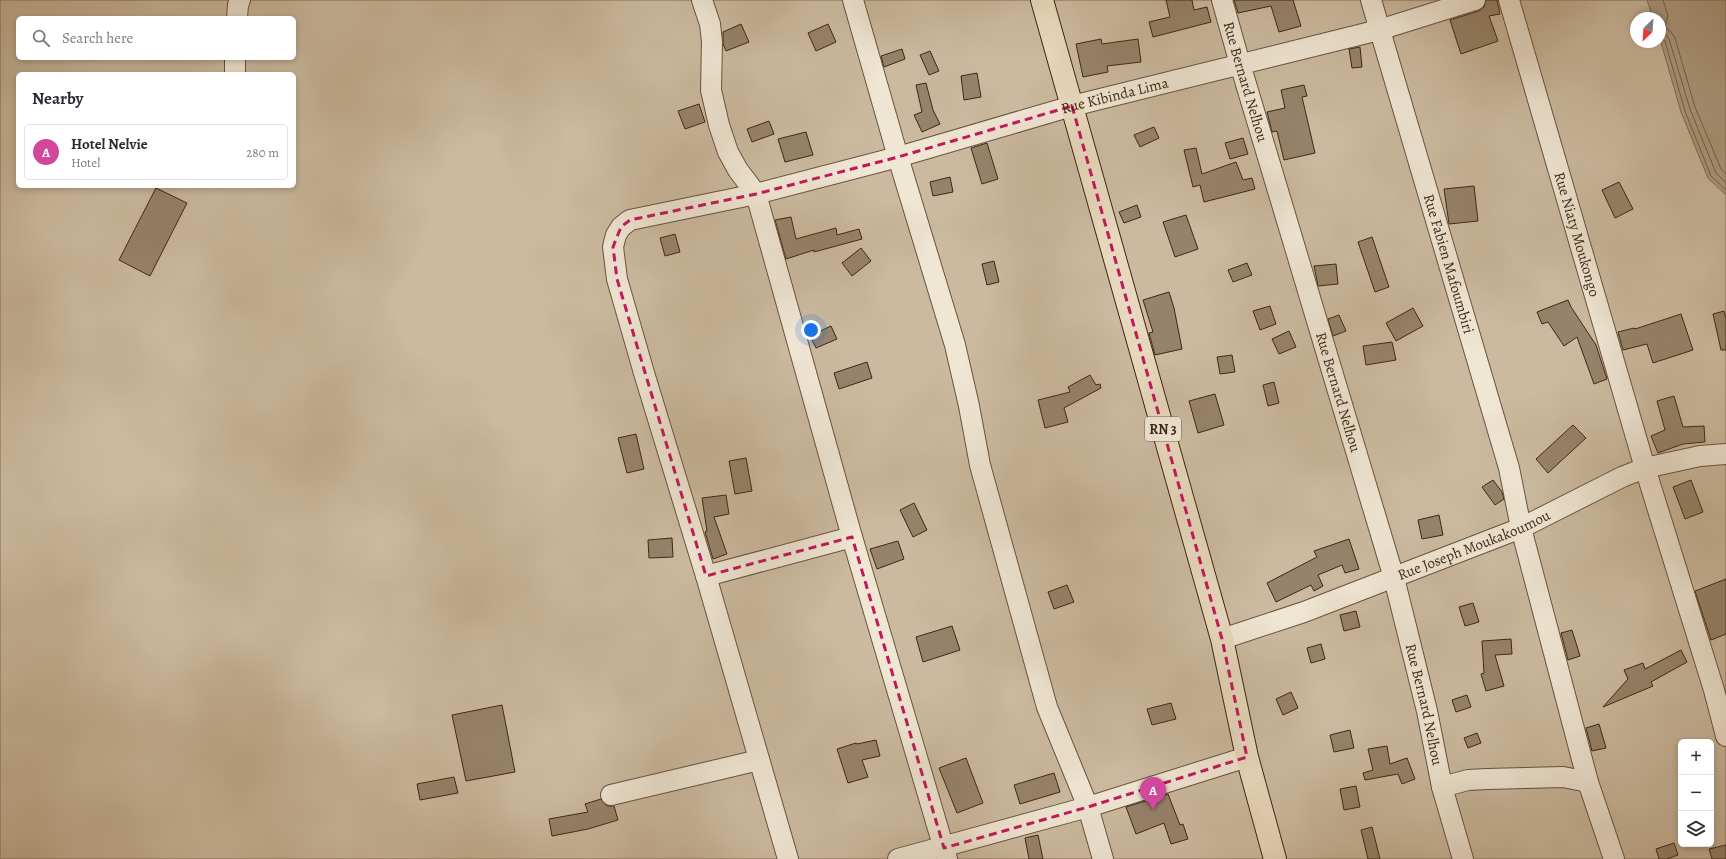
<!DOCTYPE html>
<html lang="en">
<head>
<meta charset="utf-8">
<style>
	:root { --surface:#fff; --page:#f7f7f7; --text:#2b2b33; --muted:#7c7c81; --line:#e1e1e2; --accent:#1a73e8 }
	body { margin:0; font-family:Alegreya,serif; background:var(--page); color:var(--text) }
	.controls { position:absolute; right:12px; bottom:12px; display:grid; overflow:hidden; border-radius:6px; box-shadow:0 2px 6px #0003 }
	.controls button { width:36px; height:36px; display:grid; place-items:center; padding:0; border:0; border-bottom:1px solid var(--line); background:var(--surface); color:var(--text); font:20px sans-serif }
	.compass { position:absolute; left:1630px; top:12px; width:36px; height:36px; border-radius:50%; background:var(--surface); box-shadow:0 2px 6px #0003; rotate:205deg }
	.you { position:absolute; left:811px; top:330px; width:14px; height:14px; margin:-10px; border:3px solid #fff; border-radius:50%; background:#1a73e8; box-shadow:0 0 0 6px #1a73e833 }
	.badge { display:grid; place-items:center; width:26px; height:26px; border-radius:50%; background:var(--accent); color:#fff; font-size:13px; font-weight:700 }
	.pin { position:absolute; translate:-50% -33px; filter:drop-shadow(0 1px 2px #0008) }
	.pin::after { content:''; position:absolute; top:21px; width:14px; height:12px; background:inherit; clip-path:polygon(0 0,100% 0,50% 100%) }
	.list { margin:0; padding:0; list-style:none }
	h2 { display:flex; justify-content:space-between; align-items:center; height:52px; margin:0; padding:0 16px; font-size:17px }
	h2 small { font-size:13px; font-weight:400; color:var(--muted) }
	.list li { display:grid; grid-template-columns:26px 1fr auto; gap:12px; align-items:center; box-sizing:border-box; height:56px; margin:0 8px 8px; padding:0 8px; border:1px solid var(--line); border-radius:6px }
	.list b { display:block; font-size:15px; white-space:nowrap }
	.list p { margin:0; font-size:13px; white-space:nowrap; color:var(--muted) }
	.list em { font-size:13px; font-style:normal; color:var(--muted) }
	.icon { flex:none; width:22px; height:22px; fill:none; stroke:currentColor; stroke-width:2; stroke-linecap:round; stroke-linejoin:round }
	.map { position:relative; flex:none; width:1726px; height:859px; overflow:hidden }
	.search { position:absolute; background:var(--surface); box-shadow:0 2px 6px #0003; left:16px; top:16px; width:280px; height:44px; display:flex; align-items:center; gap:10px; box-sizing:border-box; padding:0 14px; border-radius:6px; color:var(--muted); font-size:15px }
	.panel { position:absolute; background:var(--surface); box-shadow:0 2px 6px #0003; left:16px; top:72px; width:280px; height:116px; border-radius:6px }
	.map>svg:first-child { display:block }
	.green { fill:#cbbaa0; stroke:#847059; fill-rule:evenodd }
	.water { fill:#ae9c83; stroke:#816d56 }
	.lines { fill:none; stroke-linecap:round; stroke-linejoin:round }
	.shore { stroke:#76624a; stroke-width:1 }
	.building { fill:#96836b; stroke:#3e2712 }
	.minor-casing { stroke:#68533d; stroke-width:22 }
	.highway-casing { stroke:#3e2712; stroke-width:24 }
	.minor { stroke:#f0e6d4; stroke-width:20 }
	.highway { stroke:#e8d8bd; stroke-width:22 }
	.marked { fill:none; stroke:#c2185b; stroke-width:3; stroke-dasharray:8 5; stroke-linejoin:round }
	.labels { text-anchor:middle; stroke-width:3; stroke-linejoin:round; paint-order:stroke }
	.shield { fill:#f0e6d4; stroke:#73604c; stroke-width:1 }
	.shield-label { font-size:14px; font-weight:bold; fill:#3e2712 }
	.street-label { font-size:15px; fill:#3e2712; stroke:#f0e6d4 }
</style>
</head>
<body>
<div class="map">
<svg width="1726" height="859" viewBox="0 0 1726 859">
	<rect width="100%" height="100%" fill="#e8d8bd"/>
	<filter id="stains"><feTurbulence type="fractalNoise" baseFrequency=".005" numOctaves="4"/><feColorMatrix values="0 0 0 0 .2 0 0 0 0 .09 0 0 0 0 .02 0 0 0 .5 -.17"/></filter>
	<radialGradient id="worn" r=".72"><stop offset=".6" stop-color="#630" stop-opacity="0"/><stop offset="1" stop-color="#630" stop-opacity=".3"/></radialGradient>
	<path class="green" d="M0,0H1726V859H0ZM18,18H294V58H18ZM1636,18H1660V42H1636ZM18,74H294V186H18ZM1681,742H1711V844H1681Z"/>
	<path class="water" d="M1647,0H1726V195L1708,178L1681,112L1660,39V18H1653Z"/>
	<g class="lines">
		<path class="shore" d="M1663,0L1668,16L1665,27L1672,33L1675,38L1695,107L1721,169L1726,174
			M1660,33L1666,35L1669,39L1690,109L1716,173L1726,183
			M1660,38L1665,41L1685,111L1711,176L1726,190"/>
	</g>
	<path class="building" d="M1166,0H1192L1194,10L1207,7L1211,22L1153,37L1149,22L1170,17Z
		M1234,0H1293L1301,26L1279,32L1271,6L1238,13Z
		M1486,0H1497L1500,14L1489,16L1498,41L1461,54L1450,20L1479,11L1484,7Z
		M741,24L749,42L726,51L723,44V32Z
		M828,24L836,42L816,51L808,33Z
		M1101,39L1102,44L1138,39L1141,62L1107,66L1108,72L1083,77L1076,44Z
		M1360,47L1362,67L1352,68L1349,49Z
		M902,49L905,59L884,67L881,56Z
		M930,51L939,71L929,75L920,55Z
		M977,73L981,97L964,100L961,76Z
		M926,83L933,110L940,124L922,132L914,115L922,112L916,85Z
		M1304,85L1307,96L1302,97L1315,153L1284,160L1277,131L1272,132L1267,112L1285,108L1281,90Z
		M699,104L705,122L685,129L678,111Z
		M769,121L774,134L752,142L747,129Z
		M1154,127L1159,138L1140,147L1134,135Z
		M806,132L813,155L785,162L778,139Z
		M1243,138L1248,154L1230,159L1225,143Z
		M987,143L998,179L982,184L971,148Z
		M1196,148L1202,174L1236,162L1243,180L1252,178L1255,189L1204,202L1200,185L1193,187L1184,150Z
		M950,177L953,192L933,196L930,182Z
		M1619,182L1633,209L1615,218L1602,190Z
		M1474,186L1478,221L1449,224L1444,189Z
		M156,188L187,203L150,276L119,260Z
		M1137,205L1141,217L1124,223L1119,212Z
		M1186,215L1198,249L1175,257L1163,222Z
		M791,217L796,239L836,228L837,235L859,229L862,239L814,252V250L786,259L775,220Z
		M675,234L680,252L665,256L660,238Z
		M1372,237L1389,287L1375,292L1358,242Z
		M861,248L871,261L852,276L842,263Z
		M994,261L999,282L987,285L982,264Z
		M1247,263L1252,275L1233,282L1228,270Z
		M1336,264L1338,284L1318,286L1314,266Z
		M1169,292L1174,308L1182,349L1155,355L1149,333L1153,332L1143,300Z
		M1568,300L1571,307L1596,345L1607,379L1594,384L1577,337L1564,346L1548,322L1542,324L1537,312Z
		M1270,306L1276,324L1260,330L1253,311Z
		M1413,308L1423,326L1396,341L1386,323Z
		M1724,311L1726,319V350H1721L1713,314Z
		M1681,314L1693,350L1653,363L1647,344L1623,350L1618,332L1634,328L1635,329Z
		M1339,315L1346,331L1333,336L1328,319Z
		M831,326L837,339L816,348L810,336Z
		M1289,331L1296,347L1279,354L1272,339Z
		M1392,342L1396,360L1366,365L1363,346Z
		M1232,355L1235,372L1220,374L1217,357Z
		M867,362L872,378L839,389L834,373Z
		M1090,375L1096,385L1100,384L1101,388L1064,408L1068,422L1045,428L1038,400L1070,392L1068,387Z
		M1274,382L1279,403L1268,406L1263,385Z
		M1215,394L1224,425L1198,433L1189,401Z
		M1674,396L1683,427L1704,426L1705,442L1683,444L1658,453L1651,436L1665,430L1657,401Z
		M1573,425L1586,438L1548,473L1536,459Z
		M636,434L644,469L627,473L618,438Z
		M746,458L752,491L735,494L729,461Z
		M1493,480L1502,492L1504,499L1495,505L1482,487Z
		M1691,480L1703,512L1685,519L1673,487Z
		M726,495L729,514L714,517L727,554L713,559L705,532L707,531L702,498Z
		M914,503L927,530L913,537L900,510Z
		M1439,515L1443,535L1422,539L1418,520Z
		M672,538L673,557L649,558L648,540Z
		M1349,539L1359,569L1345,573L1342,565L1318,575L1323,586L1314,591L1311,585L1276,602L1267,583L1317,557L1314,551Z
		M898,541L904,559L877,569L870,549Z
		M1726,579V634L1711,640L1695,591Z
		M1067,585L1074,602L1054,609L1048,592Z
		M1473,603L1479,622L1465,626L1459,607Z
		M1356,611L1360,627L1344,631L1340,615Z
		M952,626L960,650L923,662L916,637Z
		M1572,630L1580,656L1568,660L1561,633Z
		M1511,639L1512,654L1495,655L1504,686L1486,691L1481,674L1484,673L1482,641Z
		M1321,644L1325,659L1311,663L1307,648Z
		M1681,650L1687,662L1651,682L1653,686L1603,707L1628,679L1624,670L1643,663L1645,669Z
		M1291,692L1298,708L1283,715L1276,699Z
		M1467,695L1471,707L1456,712L1452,700Z
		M1171,703L1176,719L1152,725L1147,709Z
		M502,705L515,772L466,781L452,715Z
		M1599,724L1606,748L1592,751L1586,728Z
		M1350,730L1354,748L1334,752L1330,735Z
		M1477,733L1481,743L1468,748L1464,738Z
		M876,740L880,756L862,760L868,777L848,783L837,749L856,743L857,744Z
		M1387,746L1390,764L1407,758L1415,779L1402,784L1398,774L1365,780L1363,773L1373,770L1368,749Z
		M966,758L983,803L957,813L939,768Z
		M1054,773L1060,792L1020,804L1014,785Z
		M454,777L458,793L420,800L417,784Z
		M1356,786L1360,807L1344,810L1340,789Z
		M1168,794L1180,825L1183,824L1188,839L1171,844L1164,823L1136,834L1126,807Z
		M601,799L607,806H614L618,820L588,829L552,836L549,819L588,812L585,804Z
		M1372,827L1380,859H1368L1361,830Z
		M1038,835L1043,859H1029L1025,838Z
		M1674,843L1678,855L1667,859H1659L1656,849Z
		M1726,845V859H1712L1709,849Z"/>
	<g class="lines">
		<g class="minor-casing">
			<g id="minor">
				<path d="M702,0L710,24L712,42L711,90L719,125L728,152L738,170L756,194L852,537L947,859"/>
				<path d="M853,0L898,157L955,345L969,406L980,465L1047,707L1088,807L1103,859"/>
				<path id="s1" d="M1222,0L1240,64L1394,578L1427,711L1442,787L1463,859"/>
				<path id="s2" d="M1371,0L1509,468L1521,528L1588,782L1614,859"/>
				<path id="s3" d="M1509,0L1645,468L1714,690L1726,736"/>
				<path d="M237,18L238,5L240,0"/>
				<path d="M235,74V58"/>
				<path d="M706,576L852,537"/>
				<path id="s4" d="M1222,639L1304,612L1521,528L1622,477L1645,468L1700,456L1726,454"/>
				<path d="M1442,787L1468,780L1487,779L1563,777L1588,782"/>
				<path d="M611,795L759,760"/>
				<path id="s5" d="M788,859L706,576L644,373L617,279L613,247L616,235L621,227L630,220L756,194L898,157L1072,106L1379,30L1475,0"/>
				<path d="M898,859L1088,807L1247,757"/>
			</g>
		</g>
		<g class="highway-casing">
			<path id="highway" d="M1042,0L1222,639L1247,757L1275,859"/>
		</g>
		<use href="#minor" class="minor"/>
		<use href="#highway" class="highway"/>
	</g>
	<path class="marked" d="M1072,106L1222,639L1247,757L1088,807L944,848L852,537L706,576L617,279L613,247L621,227L630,220L756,194L898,157Z"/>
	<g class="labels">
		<rect class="shield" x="1145" y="417" width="36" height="24" rx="3"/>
		<g class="shield-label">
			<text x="1163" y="434">RN 3</text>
		</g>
		<g class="street-label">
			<text dy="5" stroke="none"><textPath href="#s1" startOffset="85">Rue Bernard Nelhou</textPath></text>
			<text dy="5" stroke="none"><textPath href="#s5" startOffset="1171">Rue Kibinda Lima</textPath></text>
			<text dy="5" stroke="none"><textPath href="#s3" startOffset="244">Rue Niaty Moukongo</textPath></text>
			<text dy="5" stroke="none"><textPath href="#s2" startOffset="275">Rue Fabien Mafoumbiri</textPath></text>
			<text dy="5" stroke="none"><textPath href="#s1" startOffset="409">Rue Bernard Nelhou</textPath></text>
			<text dy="5" stroke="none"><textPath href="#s4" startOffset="269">Rue Joseph Moukakoumou</textPath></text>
			<text dy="5" stroke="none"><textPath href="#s1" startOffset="733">Rue Bernard Nelhou</textPath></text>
		</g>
	</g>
	<rect width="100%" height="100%" filter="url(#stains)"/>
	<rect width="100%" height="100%" fill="url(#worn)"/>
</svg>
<div class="controls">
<button>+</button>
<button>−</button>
<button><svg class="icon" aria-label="layers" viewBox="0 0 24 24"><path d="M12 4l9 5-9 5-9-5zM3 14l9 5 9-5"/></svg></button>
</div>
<svg class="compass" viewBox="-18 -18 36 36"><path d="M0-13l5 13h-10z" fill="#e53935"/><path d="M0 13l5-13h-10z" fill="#7c7c81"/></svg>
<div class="you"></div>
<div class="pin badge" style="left:1153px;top:810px;background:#d1479c">A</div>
<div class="search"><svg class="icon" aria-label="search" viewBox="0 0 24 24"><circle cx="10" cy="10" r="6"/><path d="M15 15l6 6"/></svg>Search here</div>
<section class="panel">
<h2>Nearby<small></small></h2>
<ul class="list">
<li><span class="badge" style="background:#d1479c">A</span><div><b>Hotel Nelvie</b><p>Hotel</p></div><em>280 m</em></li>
</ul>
</section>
</div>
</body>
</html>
